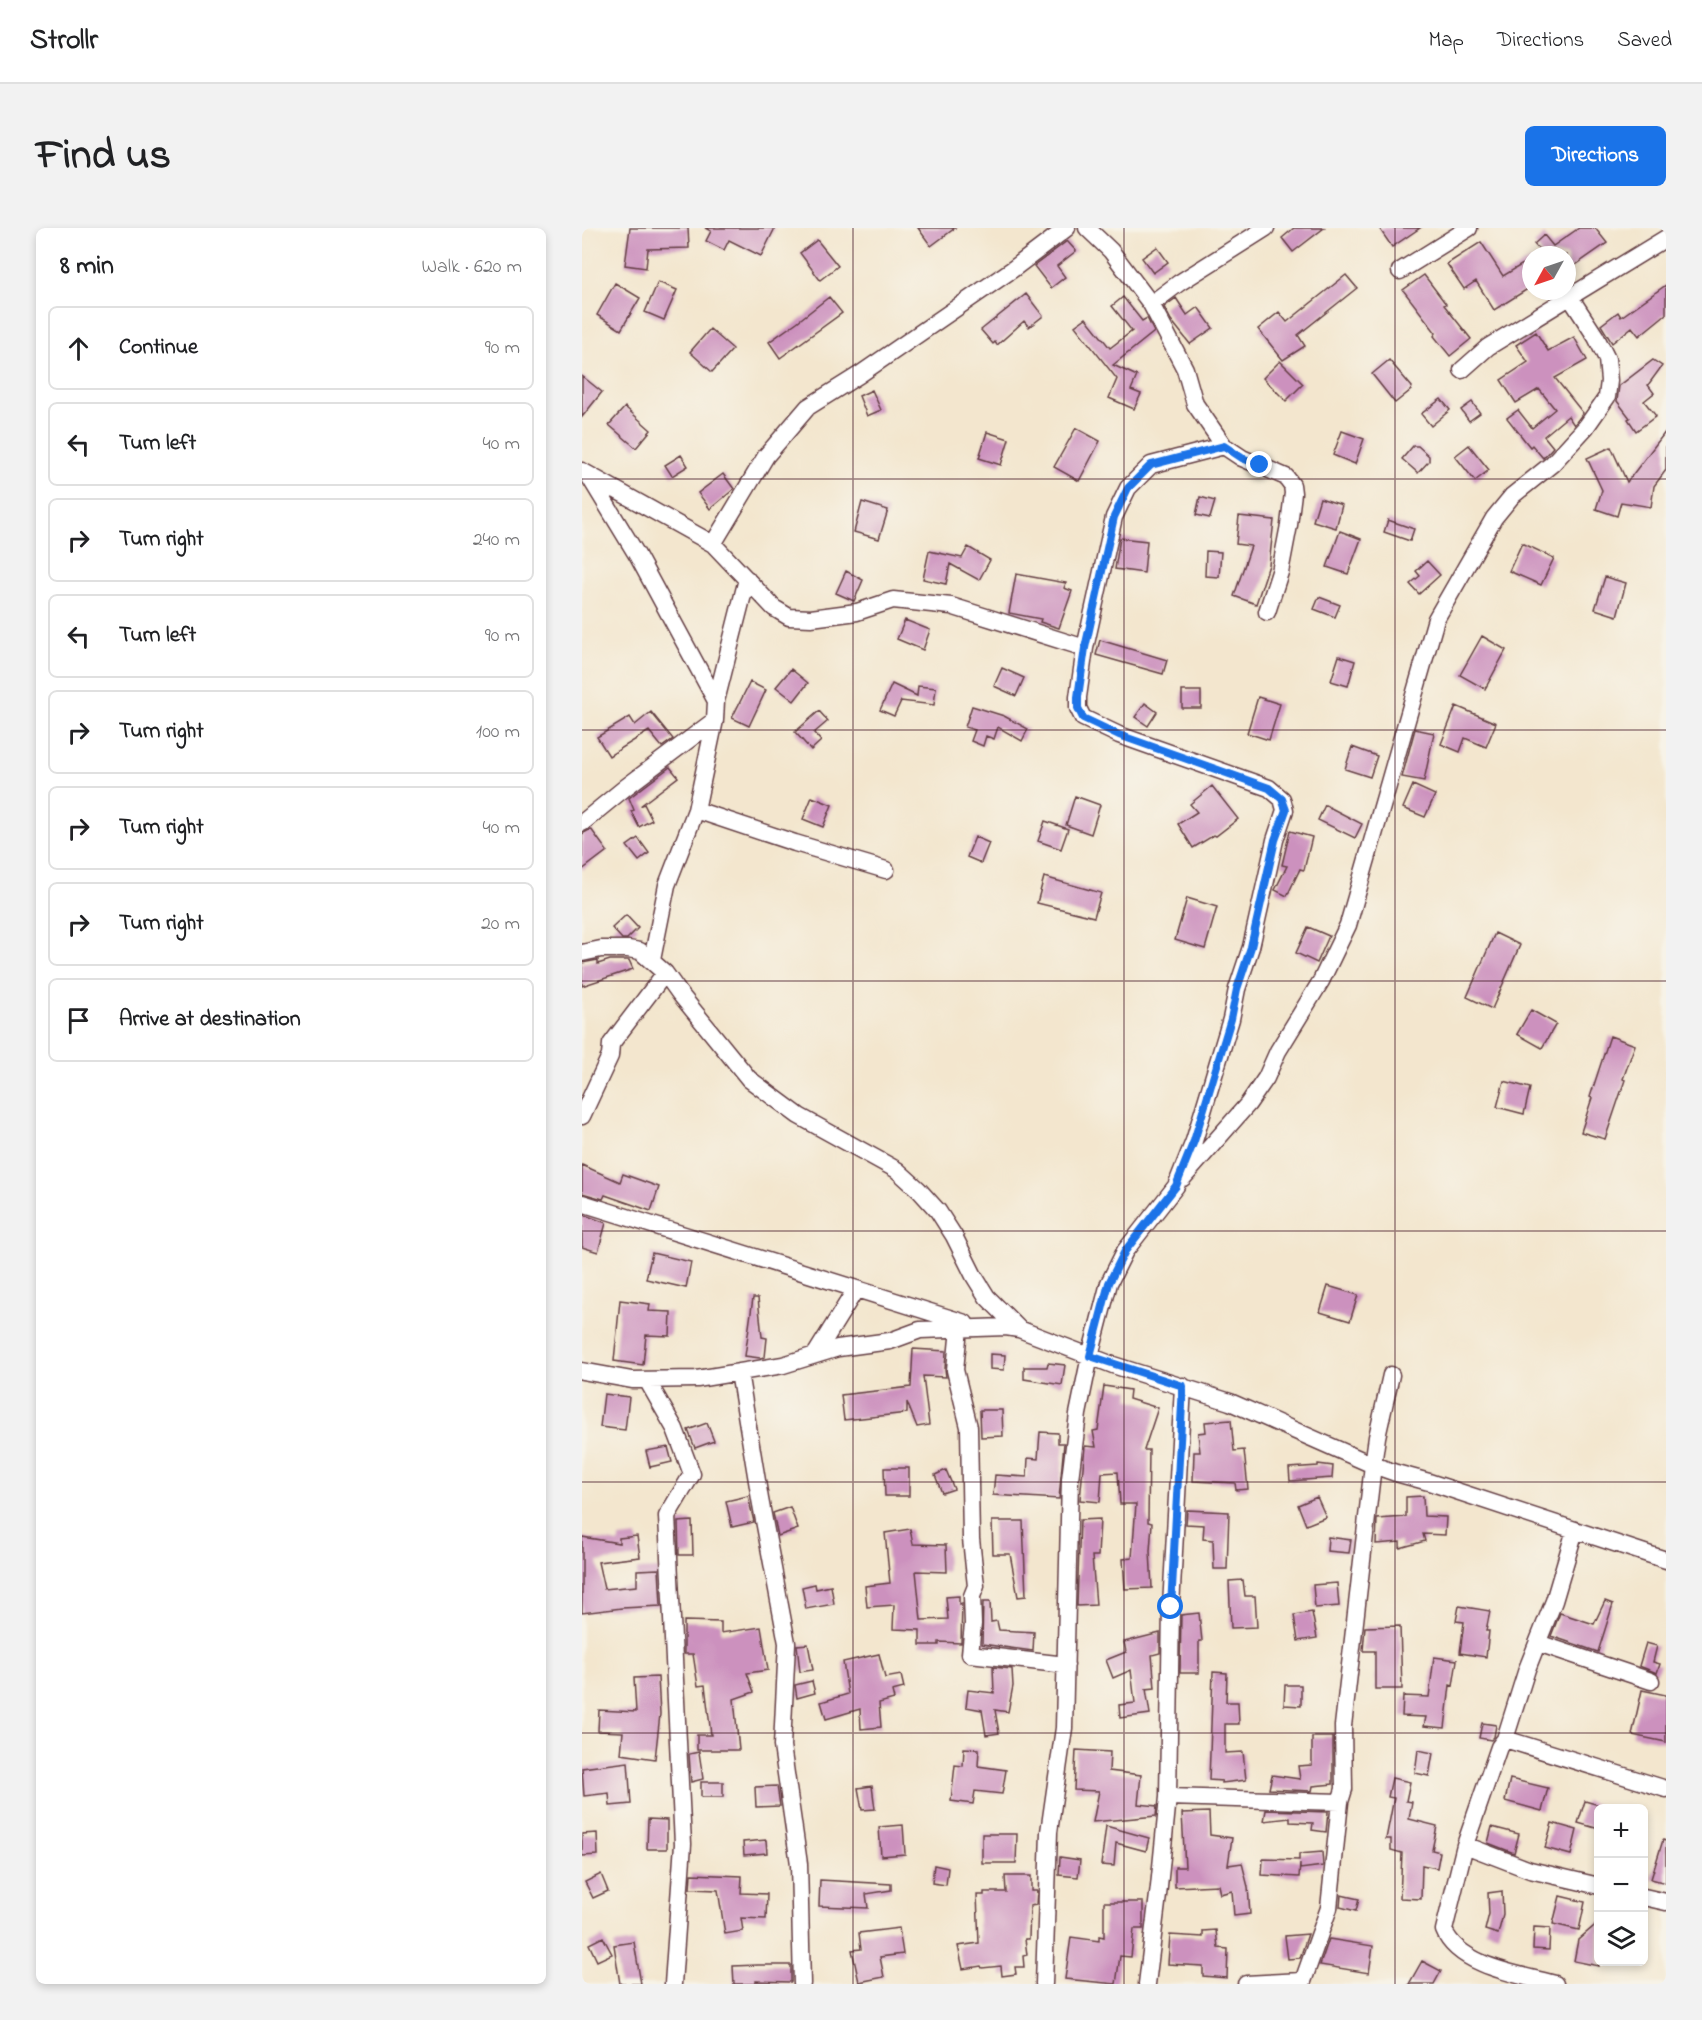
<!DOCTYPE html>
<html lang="en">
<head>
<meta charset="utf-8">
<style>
	:root { --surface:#fff; --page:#f2f2f2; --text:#202124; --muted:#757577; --line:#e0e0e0; --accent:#1a73e8 }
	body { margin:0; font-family:"Indie Flower",sans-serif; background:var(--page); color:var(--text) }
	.controls { position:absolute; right:18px; bottom:18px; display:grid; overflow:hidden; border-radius:9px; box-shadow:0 3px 9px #0003 }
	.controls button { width:54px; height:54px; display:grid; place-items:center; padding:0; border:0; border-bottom:2px solid var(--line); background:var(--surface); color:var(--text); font:30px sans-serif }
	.compass { position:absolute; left:940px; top:18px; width:54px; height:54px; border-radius:50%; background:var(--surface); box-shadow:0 3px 9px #0003; rotate:230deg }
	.stop { position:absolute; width:18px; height:18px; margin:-14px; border:4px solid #1a73e8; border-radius:50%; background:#fff }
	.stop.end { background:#1a73e8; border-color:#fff; box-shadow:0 2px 6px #0008 }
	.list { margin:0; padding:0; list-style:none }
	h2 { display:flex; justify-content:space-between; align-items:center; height:78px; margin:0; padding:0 24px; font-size:26px }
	h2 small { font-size:20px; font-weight:400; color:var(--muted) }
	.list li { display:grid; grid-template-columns:39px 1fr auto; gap:18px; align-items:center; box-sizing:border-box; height:84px; margin:0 12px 12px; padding:0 12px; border:2px solid var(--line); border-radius:9px }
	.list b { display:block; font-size:22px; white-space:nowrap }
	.list em { font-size:20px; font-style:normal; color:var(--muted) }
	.icon { flex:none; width:33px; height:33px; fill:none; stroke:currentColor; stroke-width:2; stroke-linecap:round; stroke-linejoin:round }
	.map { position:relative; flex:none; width:1084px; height:1756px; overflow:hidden; border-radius:9px }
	header { display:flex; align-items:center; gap:36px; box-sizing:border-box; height:84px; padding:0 30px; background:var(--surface); border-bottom:2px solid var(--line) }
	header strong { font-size:28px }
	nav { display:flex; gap:33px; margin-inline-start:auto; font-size:21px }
	.intro { display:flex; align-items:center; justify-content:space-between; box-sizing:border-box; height:144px; padding:0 36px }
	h1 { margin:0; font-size:42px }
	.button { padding:15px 27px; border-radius:9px; background:var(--accent); color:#fff; font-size:21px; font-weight:700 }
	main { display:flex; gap:36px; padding:0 36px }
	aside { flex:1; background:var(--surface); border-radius:9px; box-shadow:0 3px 9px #0003 }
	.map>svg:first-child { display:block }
	.building { fill:#cc91be }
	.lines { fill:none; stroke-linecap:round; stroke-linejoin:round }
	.minor-casing { stroke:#633d43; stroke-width:19 }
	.minor { stroke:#fff; stroke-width:16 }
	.route { stroke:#1a73e8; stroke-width:8 }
	.grid { fill:none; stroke:#4a1f2b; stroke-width:1.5; stroke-opacity:0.55 }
</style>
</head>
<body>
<header>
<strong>Strollr</strong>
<nav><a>Map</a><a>Directions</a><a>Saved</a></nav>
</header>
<div class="intro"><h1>Find us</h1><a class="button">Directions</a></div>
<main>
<aside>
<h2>8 min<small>Walk · 620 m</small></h2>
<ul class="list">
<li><svg class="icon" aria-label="ahead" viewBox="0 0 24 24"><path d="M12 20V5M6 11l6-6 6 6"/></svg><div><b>Continue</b></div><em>90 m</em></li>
<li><svg class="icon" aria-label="left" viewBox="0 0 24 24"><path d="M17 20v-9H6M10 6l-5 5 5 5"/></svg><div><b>Turn left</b></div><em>40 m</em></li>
<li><svg class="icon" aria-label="right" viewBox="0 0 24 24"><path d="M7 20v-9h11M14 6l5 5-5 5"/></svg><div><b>Turn right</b></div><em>240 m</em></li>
<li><svg class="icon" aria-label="left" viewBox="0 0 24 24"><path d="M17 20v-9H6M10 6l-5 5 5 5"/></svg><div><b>Turn left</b></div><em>90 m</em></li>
<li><svg class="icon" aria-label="right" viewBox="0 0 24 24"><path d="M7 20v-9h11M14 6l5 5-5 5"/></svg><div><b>Turn right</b></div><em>100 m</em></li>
<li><svg class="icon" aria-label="right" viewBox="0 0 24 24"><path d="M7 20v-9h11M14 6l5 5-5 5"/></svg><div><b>Turn right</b></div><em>40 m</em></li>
<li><svg class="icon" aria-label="right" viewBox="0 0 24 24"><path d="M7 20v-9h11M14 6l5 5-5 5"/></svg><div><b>Turn right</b></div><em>20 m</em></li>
<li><svg class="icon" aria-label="arrive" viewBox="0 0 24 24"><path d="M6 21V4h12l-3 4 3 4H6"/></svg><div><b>Arrive at destination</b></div></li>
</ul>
</aside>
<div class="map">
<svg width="1084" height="1756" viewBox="0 0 1084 1756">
	<rect width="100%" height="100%" fill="#f7f3e8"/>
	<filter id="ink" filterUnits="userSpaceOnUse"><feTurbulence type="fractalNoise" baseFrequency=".0167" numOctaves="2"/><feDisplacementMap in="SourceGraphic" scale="12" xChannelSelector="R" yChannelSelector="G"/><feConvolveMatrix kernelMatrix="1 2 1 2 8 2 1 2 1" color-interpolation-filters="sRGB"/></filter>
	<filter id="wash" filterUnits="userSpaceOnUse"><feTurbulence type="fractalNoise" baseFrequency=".008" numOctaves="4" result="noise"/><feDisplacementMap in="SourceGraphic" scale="24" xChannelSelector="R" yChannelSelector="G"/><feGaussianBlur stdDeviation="1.35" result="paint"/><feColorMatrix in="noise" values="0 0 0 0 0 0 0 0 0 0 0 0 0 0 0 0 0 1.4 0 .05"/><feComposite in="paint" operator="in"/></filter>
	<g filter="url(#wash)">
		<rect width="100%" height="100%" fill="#f3e6ce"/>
		<g id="blocks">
			<path class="building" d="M48,0H106L107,20L66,21L64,40L43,37Z
				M123,0H193L179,28L147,12L142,22L124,13L129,3Z
				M336,0H373L349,18Z
				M712,0H742L711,24L700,10Z
				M797,0H838L810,19Z
				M997,0H1013L1025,15L985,43V27H957L960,25L952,16L962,7L971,18Z
				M235,12L256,38L238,52L218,25Z
				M485,13L494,23L475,38L483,49L469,60L452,38Z
				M899,14L921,48L949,31V59L912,82L894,53L882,61L865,36Z
				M575,19L586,34L571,45L560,30Z
				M764,47L775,60L716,107L723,118L701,132L676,101L697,84L705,94Z
				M842,47L864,76L862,77L889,111L868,128L852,108L854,105L821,62Z
				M76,54L95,62L82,92L63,84Z
				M33,55L58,70L39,102L15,87Z
				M1084,57V86L1057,108L1050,99L1030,115L1019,97L1036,84L1039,89Z
				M444,66L461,88L447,99L442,93L415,117L413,114L411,116L399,102Z
				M247,69L260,85L198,130L187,114L215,94Z
				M541,69L560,93L565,90L572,104L531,137L555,148L549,162L559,166L552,181L527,170L535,151L493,98L504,90L528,120L550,103L530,78Z
				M594,70L605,87L616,79L631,100L608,116L589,92L582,79Z
				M128,101L151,121L130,144L108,124Z
				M954,104L966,123L992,109L1005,132L973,150L1001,185L992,197L986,188L962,208L971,219L961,230L950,217L948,219L925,190L936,182L950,200L973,181L957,161L934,175L919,152L946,134L934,117Z
				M807,132L830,159L829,162L813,175L790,146Z
				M1071,132L1080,138L1066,157L1072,165L1062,173L1074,188L1054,203L1046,191L1048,190L1035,173L1037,158Z
				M698,133L721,156L704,173L681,150Z
				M0,148L20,164L0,189Z
				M290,162L299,182L285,188L277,168Z
				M859,171L868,182L849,198L839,186Z
				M890,174L898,185L887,193L879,182Z
				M43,179L69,202L54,220L27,197Z
				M494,200L518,213L497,253L472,239Z
				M760,203L782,211L773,236L751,227Z
				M1084,203V242L1072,258L1069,279L1039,274L1035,288L1014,281L1020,262L1005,230L1029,219L1045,254Z
				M405,204L427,211L419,237L397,230Z
				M887,217L907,242L893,253L873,228Z
				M831,218H836L847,228V233L836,245L820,231Z
				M99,227L106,238L90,248L83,237Z
				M141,246L152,261L128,281L116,265Z
				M618,269L633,273L628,290L614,287Z
				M738,270L760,277L754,300L731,293Z
				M280,274L306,282L297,311L272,304Z
				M657,288L692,292L687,337L674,376L652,368L669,318L654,316Z
				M806,292L832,301L828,313L802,304Z
				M758,303L779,311L766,346L745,339Z
				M538,310L565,313L562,345L533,341Z
				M940,315L972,330L959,357L927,343Z
				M386,319L408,332L397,352L368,336L364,356L341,351L347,323L380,330Z
				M624,323L639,324L637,349L623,348Z
				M845,333L858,347L837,366L828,356L838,348L834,343Z
				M264,343L281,352L272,373L254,365Z
				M434,346L484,355L482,360L490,363L477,400L458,394L459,391L427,385Z
				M1023,349L1044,355L1035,388L1013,381Z
				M737,369L758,377L753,389L732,381Z
				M323,392L348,402L341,422L315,411Z
				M900,408L924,422L903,461L878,447Z
				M518,412L585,432L581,446L514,427Z
				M757,428L773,433L766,458L749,453Z
				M420,440L442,450L434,468L412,458Z
				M209,441L226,455L212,473L194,459Z
				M168,454L184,462L167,498L150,490Z
				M310,456L335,468L336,458L354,460L352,477L319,473L312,488L298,482Z
				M600,463H619V480H600Z
				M676,469L698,476L687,512L665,505Z
				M563,475L575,484L566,498L553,489Z
				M390,478L422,488L446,501L440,513L416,499L412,511L404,508L401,518L389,513L393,502L383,499Z
				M874,478L914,495L904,519L883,510L878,524L859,516Z
				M237,483L246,493L232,505L239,513L229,522L213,504Z
				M69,484L91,511L80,519L67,503L27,528L15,509L48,489L53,497Z
				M833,501L852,505L842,553L820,549Z
				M770,519L795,528L788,549L763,541Z
				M88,539L96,549L58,578L62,576L70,592L57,599L49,583L52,582L47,570Z
				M831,557L853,567L843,589L821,580Z
				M630,558L656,591L634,608L632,607L611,620L596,596L615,584L608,576Z
				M493,568L518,577L509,606L484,597Z
				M230,569L250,577L241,599L221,591Z
				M743,577L780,596L773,610L736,592Z
				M463,593L486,601L479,621L456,613Z
				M9,601L25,623L0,642V606Z
				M708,603L730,609L722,642L718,641L705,668L693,662L705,638L700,637Z
				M393,609L407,615L399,635L385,629Z
				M56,610L67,625L57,633L45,618Z
				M462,649L519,665L512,689L455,675Z
				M605,670L635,679L623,721L593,712Z
				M44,687L56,700L45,711H40L30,700Z
				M726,699L747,708L735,735L714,725Z
				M913,705L938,717L910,781L885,769Z
				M16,732V736L28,732H47L51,741L0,758V735Z
				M949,782L974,796L960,820L935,806Z
				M1028,808L1053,817L1041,851L1043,852L1023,911L999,904L1010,870L1008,869Z
				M922,853L948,860L942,886L915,879Z
				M0,937L38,954L41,946L77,959L69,983L23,967L21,971L0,965Z
				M0,986L24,995L16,1024L0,1019Z
				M70,1025L109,1034L104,1060L64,1051Z
				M746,1058L776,1067L768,1093L738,1084Z
				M171,1070H176L180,1109L185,1110L183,1129L178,1130L163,1128Z
				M38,1072L68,1076L67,1083L89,1084L88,1108L64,1107L61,1137L32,1133Z
				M331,1121L364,1123L363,1141L364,1149L341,1148L347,1197L335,1199L325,1174V1185L262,1192L259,1167L329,1159Z
				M408,1126L423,1127L422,1142L408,1141Z
				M466,1135L483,1137L480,1157L442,1151V1139H465Z
				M522,1158L548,1162L547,1171L576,1180L562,1222H567L566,1294L570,1295L568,1323L570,1360L543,1361L541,1331L550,1330L554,1276H538L536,1244L520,1245L518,1274L498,1272L503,1218L514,1219L511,1203L516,1202Z
				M22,1166L47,1169L43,1202L18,1199Z
				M398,1182H420L421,1208L399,1209Z
				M649,1192L652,1223L662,1222L666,1261L654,1262L653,1255L611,1253L612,1224H618L616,1205L624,1204L623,1194Z
				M125,1195L132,1213L113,1220L106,1202Z
				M458,1204L476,1205V1215H482L477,1271L411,1267L413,1247L445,1249L446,1230L456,1231Z
				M86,1219L90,1234L68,1239L64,1223Z
				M736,1236L751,1238L750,1250L708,1253L707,1240L736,1238Z
				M302,1240H327V1268H303Z
				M364,1242L372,1261L360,1265L353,1247Z
				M166,1268L172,1294L150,1299L144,1273Z
				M841,1268L842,1288L864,1289L863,1307L841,1306L843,1313L818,1320V1314L794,1316L795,1291L824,1289V1269Z
				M735,1269L744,1289L724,1297L716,1277Z
				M208,1279L216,1301L196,1308L191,1285Z
				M605,1282L647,1284L645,1341H632L631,1312L621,1311L622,1297L604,1296Z
				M518,1291L516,1328H510L514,1377L495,1378L498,1292Z
				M110,1293L111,1327H97L96,1294Z
				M410,1293H441L444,1368L436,1369L428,1326H411Z
				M328,1301L331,1316L364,1317L365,1344L334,1343L339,1392L366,1391L364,1369L377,1368V1376L380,1375L379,1415L357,1414V1417H338V1402L311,1401L312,1377L285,1379L283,1358L308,1355L303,1305Z
				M55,1308L58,1329L16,1334L22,1361L55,1358V1342L77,1341L79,1378L40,1380L0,1385V1309L37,1315V1310Z
				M746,1309L769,1312L767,1325L745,1323Z
				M661,1352L663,1368H673L675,1399L649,1400L647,1353Z
				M755,1355L757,1378L733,1380L731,1357Z
				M233,1356L234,1361L249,1358L252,1376L224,1381L220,1359Z
				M1023,1373L1031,1376L1016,1424L969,1408L978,1385L1012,1396Z
				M401,1374H408L409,1394L415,1393L417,1402L452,1404L451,1423L400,1416Z
				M877,1378L908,1383L904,1403H907L904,1429L878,1425L882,1394L874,1393Z
				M730,1384L735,1410L716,1413L712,1387Z
				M617,1385L620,1413H617V1445H598L599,1387Z
				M102,1393L139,1394V1405L179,1399L186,1442L165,1445L172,1464L152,1471L157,1522H115V1507H129L123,1457L116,1458L111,1426H102Z
				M818,1398L820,1461H793V1423H781L783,1399Z
				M578,1405V1425L570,1427L573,1460L564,1461L568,1486L538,1490L537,1477L553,1475L549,1442L531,1450L524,1432L544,1424L542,1414Z
				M1064,1415L1075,1418L1071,1434L1078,1436L1075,1445L1057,1438Z
				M226,1416L231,1442L218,1444L215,1417Z
				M297,1426L303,1450L319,1447L322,1460L310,1463L312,1471L297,1475L299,1499L279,1501L278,1481L244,1491L239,1474L266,1466L261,1434Z
				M852,1429L875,1432L871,1458L868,1457L863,1500L842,1498L844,1489L820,1488L821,1468L847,1469Z
				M411,1439L430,1441L431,1458L426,1484L413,1482L417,1505L404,1507L400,1482L384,1479L386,1462L412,1465Z
				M631,1444L645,1445L644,1474H656L657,1496H643V1525L661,1524L664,1552L640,1555V1553L627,1552Z
				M76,1449L78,1486L73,1531L39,1526L41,1504L16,1503L17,1482L54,1484L52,1450Z
				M230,1453L233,1465L215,1470L213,1457Z
				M703,1457H719V1478L702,1477Z
				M1060,1462L1084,1467V1514L1050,1507Z
				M900,1495L914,1497L912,1509L909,1512L897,1510Z
				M730,1509H751V1556L731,1558L730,1563L687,1561L690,1547L718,1551L716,1538L730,1537Z
				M382,1520L397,1521L396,1538L424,1542L420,1566L393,1563L391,1576L369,1573L373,1537L381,1538Z
				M494,1522L528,1524L527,1543L559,1547L556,1576L575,1578L574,1588L511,1594L517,1563L492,1562Z
				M836,1522L851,1525L847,1548L833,1545Z
				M117,1524L121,1551L109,1554L107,1526Z
				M46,1534L49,1576L28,1578L27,1565L2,1568L0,1540Z
				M810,1550L828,1554L824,1573L830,1574L827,1591L855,1598L850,1622L858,1624L855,1640L840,1637L839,1671L818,1670L820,1625L809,1622V1611H804L812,1570L806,1569Z
				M928,1551L966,1560L960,1583L923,1573Z
				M119,1554H141V1569H119Z
				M195,1558L198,1578L174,1579L173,1559Z
				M290,1558L293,1581L280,1582L276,1560Z
				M1003,1573L1017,1577V1601L996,1595Z
				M684,1582L746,1584L744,1604L730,1602L731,1595L708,1594V1590L682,1593Z
				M627,1584L628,1607L650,1610L646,1637L660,1635L666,1659L668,1686L652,1688L650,1663L638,1666L636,1657L593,1659V1639H603L600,1585Z
				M66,1591L85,1592V1621H65Z
				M970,1595L995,1602L989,1627L963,1620Z
				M321,1597L323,1626L299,1628L297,1599Z
				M524,1598L567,1610L564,1623L534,1615L532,1638L519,1637Z
				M910,1599L937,1606L932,1625L906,1615Z
				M15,1605L16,1627L0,1628V1606Z
				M400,1606H435L434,1635H400Z
				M184,1612L185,1625L162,1627L161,1614Z
				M1081,1612L1084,1613V1655L1069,1651Z
				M740,1624L741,1638L718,1641V1636L717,1649L680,1647L681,1631L717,1632V1626Z
				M478,1629L498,1632L496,1649L477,1647Z
				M352,1637L366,1640L364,1657L350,1655Z
				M19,1646L26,1663L11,1670L3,1654Z
				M109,1646L160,1648L159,1665L185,1666L184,1691L159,1690L161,1703L143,1706L136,1662L108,1661Z
				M423,1648H449V1663H455L454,1677L448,1678L447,1711H443L445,1727L441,1728L442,1739H433L434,1746L420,1748L419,1738L400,1740L399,1738L381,1741L376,1718L397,1715L395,1667H402V1664H424Z
				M238,1652L309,1656V1662L284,1666L286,1680L237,1678Z
				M920,1663L921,1687L916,1706L903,1702L907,1686L906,1665Z
				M759,1667L777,1671L774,1683L758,1679Z
				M978,1668L1003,1674L997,1702L971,1696Z
				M522,1674H561V1701H552L549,1729L538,1728L534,1756L483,1751L489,1709L517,1713V1708L522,1709Z
				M1017,1694V1738L992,1733L996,1712Z
				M952,1699L968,1700L967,1722L951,1721Z
				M317,1700L321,1726L298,1729L302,1749L277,1754L270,1722L279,1721L277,1705Z
				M634,1702L636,1720L646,1721L645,1750L621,1748V1738L586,1736L588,1707L621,1709V1703Z
				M726,1706L718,1730L706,1731L703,1708Z
				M21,1709L30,1726L15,1733L7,1716Z
				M747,1711L791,1718L787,1745L738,1737Z
				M52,1714L59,1756H38L32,1717Z
				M840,1733L859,1743L852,1756H827Z
				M176,1737H209V1754L174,1753V1756H152L151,1738Z"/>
		</g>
	</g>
	<g filter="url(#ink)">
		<use href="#blocks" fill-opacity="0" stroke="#633d43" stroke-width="1.5"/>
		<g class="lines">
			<g class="minor-casing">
				<path id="minor" d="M505,0L529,23L569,76L603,141L613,176L642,218L660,230L704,249L710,257L711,265L707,297L698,344L685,384
					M818,43L887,0
					M569,76L597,55L684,0
					M880,142L906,119L1084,10
					M0,243L131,316L192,380L207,389L229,390L275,384L311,372L369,378L503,420
					M7,248L55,327L134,473
					M131,316L184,228L226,179L277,147L431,41L485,0
					M114,582L213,615L304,642
					M0,595L44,559L133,492
					M0,725L19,721H46L58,723L83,745L98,766L167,851L217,888L315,942L337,962L356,983L372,1008L392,1048L405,1069L437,1101
					M70,732L85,657L114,582L133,492L134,473L165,351
					M0,888L28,828L29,816L83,745
					M601,950L666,876L684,850L696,823L739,753L766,697L854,391L912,290L930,268L970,236L1004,199L1025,169L1027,153L1025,131L1014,109L988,69
					M0,975L383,1095
					M377,1100L373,1142L387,1199L389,1311L394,1358L390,1368L391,1396L388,1426L484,1437
					M233,1127L274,1061
					M0,1143L50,1152L115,1151L201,1137L256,1120L308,1113L338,1102L424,1099L437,1101L531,1137L648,1174L791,1237L814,1245L847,1254L1084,1332
					M157,1144L178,1271L205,1415L200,1518L217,1636L220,1756
					M65,1152L93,1201L110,1246L85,1288L101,1616L91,1756
					M993,1302L972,1373L945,1441L923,1511L1084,1561
					M956,1415L1069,1453
					M923,1511L917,1519L883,1617L862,1702C876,1738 939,1747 973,1756
					M586,1569L758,1574
					M883,1617L948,1642L1017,1658
					M1062,1669L1084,1674
					M462,1756L467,1604L482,1500L488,1251L496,1186L508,1128L527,1055L543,1023L594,958L612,913L649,791L655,761L669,719L693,612L703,582L700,571L687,560L537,507L501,490L496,480V469L503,420L532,289L546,260L569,237L642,218
					M565,1756L577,1659L586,1569L589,1379L601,1158
					M664,1756L720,1753
					M720,1756L747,1680L758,1574L762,1561L761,1498L791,1237L795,1209L809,1147"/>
			</g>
			<use href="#minor" class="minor"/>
		</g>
	</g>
	<g class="lines" filter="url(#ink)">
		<path class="route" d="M589,1379L601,1158L508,1128L527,1055L543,1023L594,958L612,913L649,791L655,761L669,719L693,612L704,582L700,571L687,560L537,507L501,490L496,480V469L503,420L532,289L546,260L569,237L642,218L660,230L678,237"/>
	</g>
	<path class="grid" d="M271,0V1756M542,0V1756M813,0V1756M0,251H1084M0,502H1084M0,753H1084M0,1003H1084M0,1254H1084M0,1505H1084"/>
</svg>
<div class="controls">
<button>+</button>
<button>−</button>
<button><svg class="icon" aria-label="layers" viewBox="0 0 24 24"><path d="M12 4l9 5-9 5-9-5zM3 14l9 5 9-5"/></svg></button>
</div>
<svg class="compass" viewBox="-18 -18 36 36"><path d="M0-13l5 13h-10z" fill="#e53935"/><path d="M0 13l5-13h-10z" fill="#757577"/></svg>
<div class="stop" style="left:589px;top:1379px"></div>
<div class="stop end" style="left:678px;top:237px"></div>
</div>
</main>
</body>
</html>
